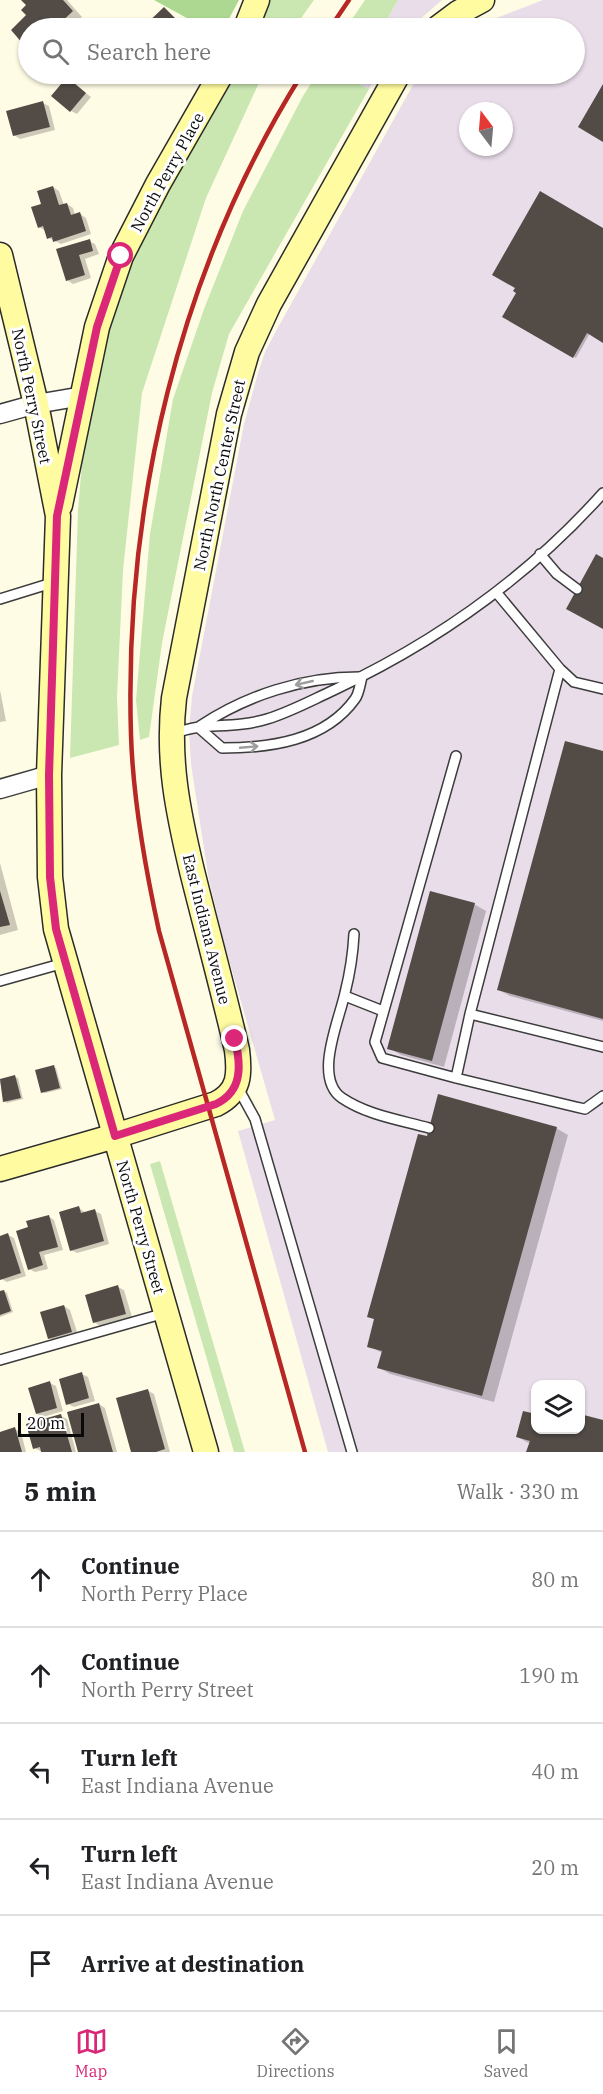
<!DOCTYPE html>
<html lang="en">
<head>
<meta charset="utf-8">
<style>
	:root { --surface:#fff; --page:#f6f6f6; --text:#202124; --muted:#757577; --line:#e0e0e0; --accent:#db2777 }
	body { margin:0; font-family:"IBM Plex Serif",serif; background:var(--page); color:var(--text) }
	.controls { position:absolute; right:18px; bottom:18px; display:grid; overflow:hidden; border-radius:12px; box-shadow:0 2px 4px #0004 }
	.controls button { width:54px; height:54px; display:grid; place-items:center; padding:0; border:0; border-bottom:2px solid var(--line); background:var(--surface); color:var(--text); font:30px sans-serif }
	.compass { position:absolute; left:459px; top:102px; width:54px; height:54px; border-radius:50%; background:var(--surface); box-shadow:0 2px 4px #0004; rotate:344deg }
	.scale { position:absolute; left:18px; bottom:15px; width:66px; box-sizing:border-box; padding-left:6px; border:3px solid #090909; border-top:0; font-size:16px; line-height:21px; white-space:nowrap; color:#090909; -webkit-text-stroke:4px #fff; paint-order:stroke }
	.stop { position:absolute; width:18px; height:18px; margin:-14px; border:4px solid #db2777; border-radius:50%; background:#fff }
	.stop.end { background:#db2777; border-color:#fff; box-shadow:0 2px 6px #0008 }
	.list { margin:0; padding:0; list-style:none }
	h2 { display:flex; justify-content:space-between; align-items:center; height:78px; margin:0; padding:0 24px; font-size:26px }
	h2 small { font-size:20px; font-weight:400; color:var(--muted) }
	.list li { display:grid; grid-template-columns:39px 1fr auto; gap:18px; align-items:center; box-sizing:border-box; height:96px; padding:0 24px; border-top:2px solid var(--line) }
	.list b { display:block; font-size:22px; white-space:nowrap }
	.list p { margin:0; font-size:20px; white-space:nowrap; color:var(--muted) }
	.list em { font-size:20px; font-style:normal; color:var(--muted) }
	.icon { flex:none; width:33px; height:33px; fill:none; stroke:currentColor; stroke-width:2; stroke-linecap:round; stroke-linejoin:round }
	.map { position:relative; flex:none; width:603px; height:1452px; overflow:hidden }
	.search { position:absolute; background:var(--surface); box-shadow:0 2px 4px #0004; left:18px; right:18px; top:18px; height:66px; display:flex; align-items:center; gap:15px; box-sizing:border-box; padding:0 21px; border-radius:33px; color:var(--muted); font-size:22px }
	.sheet { height:558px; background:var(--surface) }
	nav { display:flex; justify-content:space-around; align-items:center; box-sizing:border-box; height:84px; border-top:2px solid var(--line); background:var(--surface); font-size:16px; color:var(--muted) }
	nav a { display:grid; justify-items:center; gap:3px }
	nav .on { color:var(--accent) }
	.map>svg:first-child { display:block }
	.industrial { fill:#e9dde9; fill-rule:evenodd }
	.green { fill:#cae7b1 }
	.forest { fill:#acd891 }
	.shadow { fill:#0003 }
	.building { fill:#524b46 }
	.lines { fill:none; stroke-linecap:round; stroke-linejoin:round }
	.lane-casing { stroke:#3c3c3c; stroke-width:12 }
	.street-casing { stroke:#3c3c3c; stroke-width:21 }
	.secondary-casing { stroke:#2b2b2b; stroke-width:27 }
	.lane { stroke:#fff; stroke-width:9 }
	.street { stroke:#fff; stroke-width:18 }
	.secondary { stroke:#fffba1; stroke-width:24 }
	.rail { stroke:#b72724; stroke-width:4.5 }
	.oneway { stroke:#9d9d9d }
	.route { stroke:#db2777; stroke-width:8 }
	.labels { text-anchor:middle; stroke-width:6; stroke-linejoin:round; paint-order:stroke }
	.street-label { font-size:16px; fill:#090909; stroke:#fff }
</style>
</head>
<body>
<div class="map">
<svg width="603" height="1452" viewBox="0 0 603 1452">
	<rect width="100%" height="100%" fill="#fffce6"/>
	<path class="industrial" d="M398,0H442L410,28H382Z
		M543,0H603V1452H328L238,1131L275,1120L223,939L208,875L191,764L189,730L192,696L244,424L258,373L265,352L276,331L419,74H574V28H471ZM468,111H504V147H468ZM536,1384H580V1430H536Z
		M357,74H377L369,89L353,81Z"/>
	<path class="green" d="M267,0H314L294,28H252Z
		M365,0H398L382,28H346Z
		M228,74H263L206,198L142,393L123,570L117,697L119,745L70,758L78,510L86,415L114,297Z
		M317,74H357L353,81L369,89L229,334L212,393L162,643L149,737L140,740L136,700L150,534L173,399L204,309L243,211L303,96Z
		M160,1161L245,1452H234L150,1164Z"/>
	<path class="forest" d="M154,0H239L224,28H205Z"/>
	<path class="shadow" d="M23,0H67L82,17L69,28H28V45L24,42L28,16V5Z
		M164,9L182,25L178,28H144Z
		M73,83L91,97L77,114L71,111Z
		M43,103L49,106L55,130L20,139L14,135Z
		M53,187L59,191L64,205L67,204L73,208L75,215L80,214L86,218L91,234L61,244L49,238L46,231L39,227L42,205Z
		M603,229V341L590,333L576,358L504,317Z
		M89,241L95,244L99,254L85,259L91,278L73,284L67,280L58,250Z
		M0,690L6,721L0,722Z
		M603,753V1021L510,996L499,990Z
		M0,863L18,930L0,935Z
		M474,904L486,911L444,1067L401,1055L389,1048Z
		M54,1067L56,1068L62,1089L45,1093L43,1092Z
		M15,1077L18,1078L23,1099L7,1103L4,1101L0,1081Z
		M556,1128L568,1135L494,1402L390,1374L378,1367L382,1353L369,1346L376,1320L369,1316L428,1138Z
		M79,1208L86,1213L95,1211L101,1214L109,1244L77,1253L71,1250Z
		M48,1216L54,1220L63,1250L44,1255L48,1269L35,1272L29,1269L30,1228Z
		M8,1235L14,1238L26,1276L7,1282L0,1278V1238Z
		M118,1287L124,1290L132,1317L100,1326L94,1322Z
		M4,1291L7,1293L13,1312L0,1317V1293Z
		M64,1306L70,1310L78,1335L55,1341L49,1338Z
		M82,1374L88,1377L95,1401L74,1407L68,1404Z
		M50,1383L56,1386L63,1411L43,1417L37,1414Z
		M147,1390L154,1394L170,1452H133Z
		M99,1404L105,1408L117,1452H80Z
		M61,1416L67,1419L76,1452H43L34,1448Z
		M603,1422V1452H528L530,1444L518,1437L536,1430H580Z
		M15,1429L21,1432L26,1452H0V1433Z"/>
	<path class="building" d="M21,0H63L73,11L55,28H51L46,23L39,28H28V39L23,44L11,30L26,15L21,10L26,5Z
		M164,7L177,20L169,28H142Z
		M67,77L86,93L70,112L51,96Z
		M603,84V142L578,127Z
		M43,101L50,127L13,136L6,111Z
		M53,186L59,205L67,203L71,215L80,212L86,231L53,242L52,237L47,239L43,226L38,228L31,207L41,204L37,191Z
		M540,191L603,228V343L587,333L573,358L502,317L516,293L513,291L515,288L492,275Z
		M90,239L93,251L79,255L85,275L66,281L56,249Z
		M596,554L603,558V629L566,609Z
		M565,741L603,751V1019L497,990Z
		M0,891L10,925L0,927Z
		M430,891L475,903L432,1061L387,1049Z
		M54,1065L60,1088L41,1093L35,1070Z
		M15,1075L21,1098L3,1102L0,1079Z
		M438,1094L557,1127L482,1396L377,1368L382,1351L367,1347L374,1319L367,1317L418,1134L427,1136Z
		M79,1206L81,1213L95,1209L104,1241L70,1251L59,1212Z
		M49,1215L58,1247L39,1252L43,1265L28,1270L16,1231L28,1227L26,1221Z
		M8,1233L21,1273L0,1280V1236Z
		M118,1285L126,1314L93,1323L85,1295Z
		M4,1290L11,1311L0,1315V1291Z
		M64,1305L72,1332L48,1339L40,1312Z
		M82,1372L89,1398L66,1405L59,1379Z
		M50,1381L57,1408L36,1414L28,1388Z
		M148,1389L165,1449L156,1452H131L116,1398Z
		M99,1403L113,1452H78L67,1412Z
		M523,1411L536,1414V1430H580V1414L603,1420V1452H526L530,1441L516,1437Z
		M61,1414L72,1452H41L40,1447L33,1449L26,1424Z
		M15,1427L22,1452H0V1432Z"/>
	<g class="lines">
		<g class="lane-casing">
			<path id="lane" d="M540,554L557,574L577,589
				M496,592L560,669L574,682L603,689
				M0,599L55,582
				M200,726C247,695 303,677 359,677
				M198,727L222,748C270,748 325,741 355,699C359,694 360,684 362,677
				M173,733C182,731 191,728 200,727C223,725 244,726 267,719C290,712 312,700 334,690C436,642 527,578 603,493
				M456,756L375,1042L382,1058L456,1078L576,1107L585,1109L603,1096
				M354,934C353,954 350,973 345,993C339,1021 313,1078 342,1098C367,1115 400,1120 429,1128
				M0,981L64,963
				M345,996L383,1011
				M470,1014L603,1047
				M456,1078L470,1014L560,669
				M238,1088L255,1119L352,1452
				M0,1360L165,1313"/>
		</g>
		<g class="street-casing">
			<path id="street" d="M0,414L36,404L83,396
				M0,789L49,775"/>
		</g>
		<g class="secondary-casing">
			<path id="secondary" d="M246,28L257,0
				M438,28L458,13L482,0
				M0,255L36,404L58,516L49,775L50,877L56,929L206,1452
				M60,505L97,327L121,256L158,184L221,74
				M0,1169L115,1136L216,1104C240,1092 240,1074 237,1050C223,990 207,931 192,871C178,812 167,760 174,698L229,414L247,352L269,304L398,74"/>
		</g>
		<use href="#lane" class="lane"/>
		<use href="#street" class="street"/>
		<use href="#secondary" class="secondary"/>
		<path class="rail" d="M330,28L349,0
			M302,74C179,270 124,504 131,735C133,801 145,867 159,931L305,1452"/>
	</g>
	<defs><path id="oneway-shaft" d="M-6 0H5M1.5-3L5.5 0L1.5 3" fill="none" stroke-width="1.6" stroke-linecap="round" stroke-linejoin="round" transform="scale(1.5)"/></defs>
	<g class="oneway">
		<use href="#oneway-shaft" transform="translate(304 683) rotate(167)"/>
		<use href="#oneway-shaft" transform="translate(249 747) rotate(-5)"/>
	</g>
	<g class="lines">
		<path class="route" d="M121,256L97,327L57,516L49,775L50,877L56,929L115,1136L216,1104C243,1091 241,1065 235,1039"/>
	</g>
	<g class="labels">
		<g class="street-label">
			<text transform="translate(167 172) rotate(-61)" y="6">North Perry Place</text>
			<text transform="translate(32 396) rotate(78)" y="6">North Perry Street</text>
			<text transform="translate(219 475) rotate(-78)" y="6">North North Center Street</text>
			<text transform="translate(207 929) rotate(76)" y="6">East Indiana Avenue</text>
			<text transform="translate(141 1227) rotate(74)" y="6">North Perry Street</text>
		</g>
	</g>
</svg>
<div class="controls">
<button><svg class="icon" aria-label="layers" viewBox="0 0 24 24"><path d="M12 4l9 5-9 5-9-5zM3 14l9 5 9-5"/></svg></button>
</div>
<svg class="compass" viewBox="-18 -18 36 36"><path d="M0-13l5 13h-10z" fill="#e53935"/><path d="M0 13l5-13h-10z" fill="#757577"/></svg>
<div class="scale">20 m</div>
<div class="stop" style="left:121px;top:256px"></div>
<div class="stop end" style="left:235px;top:1039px"></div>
<div class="search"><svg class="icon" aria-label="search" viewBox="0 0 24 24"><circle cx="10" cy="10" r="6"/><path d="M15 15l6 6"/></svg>Search here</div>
</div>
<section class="sheet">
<h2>5 min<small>Walk · 330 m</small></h2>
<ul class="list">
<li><svg class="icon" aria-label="ahead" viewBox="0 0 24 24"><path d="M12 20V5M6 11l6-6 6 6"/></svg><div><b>Continue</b><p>North Perry Place</p></div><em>80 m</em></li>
<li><svg class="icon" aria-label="ahead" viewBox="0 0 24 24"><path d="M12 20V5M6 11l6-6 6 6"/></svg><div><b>Continue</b><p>North Perry Street</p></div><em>190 m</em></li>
<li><svg class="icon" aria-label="left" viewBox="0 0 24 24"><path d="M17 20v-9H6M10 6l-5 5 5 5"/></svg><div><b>Turn left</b><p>East Indiana Avenue</p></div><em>40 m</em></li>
<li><svg class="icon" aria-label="left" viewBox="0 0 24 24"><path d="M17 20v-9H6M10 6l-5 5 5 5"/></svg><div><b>Turn left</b><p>East Indiana Avenue</p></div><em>20 m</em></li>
<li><svg class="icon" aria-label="arrive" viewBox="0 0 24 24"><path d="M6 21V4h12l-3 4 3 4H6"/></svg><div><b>Arrive at destination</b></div></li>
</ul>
</section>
<nav>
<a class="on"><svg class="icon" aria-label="map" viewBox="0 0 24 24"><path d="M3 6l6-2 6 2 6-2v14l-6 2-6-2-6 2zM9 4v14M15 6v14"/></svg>Map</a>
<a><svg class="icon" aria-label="directions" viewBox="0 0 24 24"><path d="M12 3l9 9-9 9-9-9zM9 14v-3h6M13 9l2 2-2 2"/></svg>Directions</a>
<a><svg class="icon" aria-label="saved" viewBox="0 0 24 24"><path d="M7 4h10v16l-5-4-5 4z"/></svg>Saved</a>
</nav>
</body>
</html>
